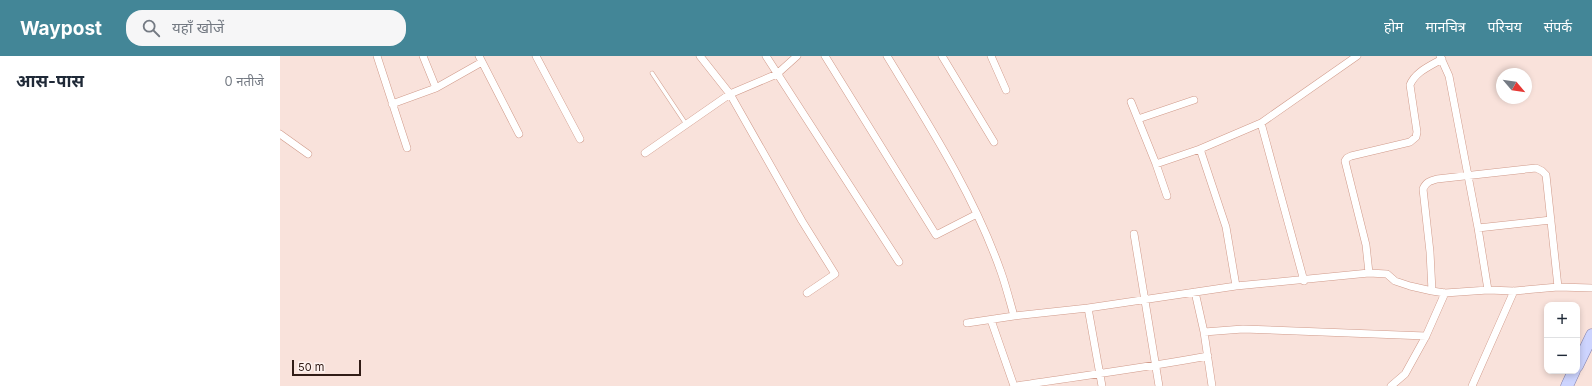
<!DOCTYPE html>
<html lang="hi">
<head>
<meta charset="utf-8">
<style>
	:root { --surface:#fff; --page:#f6f6f7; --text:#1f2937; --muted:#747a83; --line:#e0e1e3; --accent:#438697 }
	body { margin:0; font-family:Inter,"Noto Sans Devanagari",sans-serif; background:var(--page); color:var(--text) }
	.controls { position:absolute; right:12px; bottom:12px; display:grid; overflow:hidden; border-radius:8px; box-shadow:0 2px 6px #0003 }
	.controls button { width:36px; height:36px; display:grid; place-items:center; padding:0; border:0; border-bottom:1px solid var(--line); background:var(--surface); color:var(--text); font:20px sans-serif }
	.compass { position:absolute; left:1216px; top:12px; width:36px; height:36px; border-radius:50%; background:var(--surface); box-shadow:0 2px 6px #0003; rotate:119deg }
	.scale { position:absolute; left:12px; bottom:10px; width:69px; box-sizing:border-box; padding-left:4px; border:2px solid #311c16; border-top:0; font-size:11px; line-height:14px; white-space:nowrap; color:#311c16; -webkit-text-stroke:3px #fef2ef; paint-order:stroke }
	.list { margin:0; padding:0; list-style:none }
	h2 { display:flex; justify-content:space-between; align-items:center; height:52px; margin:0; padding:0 16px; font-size:17px }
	h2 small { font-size:13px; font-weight:400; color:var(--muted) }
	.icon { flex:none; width:22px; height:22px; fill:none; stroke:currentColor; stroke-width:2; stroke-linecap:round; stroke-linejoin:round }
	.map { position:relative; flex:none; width:1312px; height:330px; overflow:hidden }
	header { display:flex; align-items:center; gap:24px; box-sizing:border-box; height:56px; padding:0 20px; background:var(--accent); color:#fff }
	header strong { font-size:19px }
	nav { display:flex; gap:22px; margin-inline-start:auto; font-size:14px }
	.search { width:280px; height:36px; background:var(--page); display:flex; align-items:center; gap:10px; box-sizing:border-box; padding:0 14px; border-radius:16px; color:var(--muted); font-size:15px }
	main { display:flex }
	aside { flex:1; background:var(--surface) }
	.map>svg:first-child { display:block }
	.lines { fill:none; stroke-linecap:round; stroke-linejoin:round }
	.service-casing { stroke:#d09a8a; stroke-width:4.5 }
	.minor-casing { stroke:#d09a8a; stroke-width:8 }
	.primary-casing { stroke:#8181ad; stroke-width:13 }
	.service { stroke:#fff; stroke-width:3.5 }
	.minor { stroke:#fff; stroke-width:7 }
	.primary { stroke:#cdd4fe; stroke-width:12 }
</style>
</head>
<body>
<header>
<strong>Waypost</strong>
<div class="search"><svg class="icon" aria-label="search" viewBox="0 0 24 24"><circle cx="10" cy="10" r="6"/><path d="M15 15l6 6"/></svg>यहाँ खोजें</div>
<nav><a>होम</a><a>मानचित्र</a><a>परिचय</a><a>संपर्क</a></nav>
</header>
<main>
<aside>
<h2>आस-पास<small>0 नतीजे</small></h2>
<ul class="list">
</ul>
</aside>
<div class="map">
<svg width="1312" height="330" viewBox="0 0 1312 330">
	<rect width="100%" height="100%" fill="#f9e2db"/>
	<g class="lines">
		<g class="service-casing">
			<path id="service" d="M372,17L406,68"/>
		</g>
		<g class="minor-casing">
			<path id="minor" d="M97,0L127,92
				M143,0L156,32
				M199,0L239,78
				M256,0L300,83
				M420,0L450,38L522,165L555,218L527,237
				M486,0L619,206
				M545,0L656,179L697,158
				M607,0C649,69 694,139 721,216C726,230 730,246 734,260L808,252L956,230
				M662,0L714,86
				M711,0L726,34
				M1077,0L981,67L920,93L946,171L956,230L1089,217L1107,218L1115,225L1130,230L1152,235L1165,237L1208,234L1234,235L1278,231L1312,232
				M1160,0L1169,20L1198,172L1208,234
				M851,46L876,108L887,140
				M112,48L156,32L202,6
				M858,63L914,44
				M981,67L1024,225
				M0,78L28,98
				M365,97L450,38L497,18L517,0
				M876,108L920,93
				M1198,172L1271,164
				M854,178L879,330
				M1089,217L1086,189L1065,105L1067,102L1071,100L1130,86L1136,81L1137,76L1130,29C1135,16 1150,10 1162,3
				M1152,235L1150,196L1143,133C1146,126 1150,125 1157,123L1256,112L1262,115L1266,119L1278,231
				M915,236L924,276
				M808,252L822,330
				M711,264L734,330
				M687,267L734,260
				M736,330C800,320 864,312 928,300
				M932,330L924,276L963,273L1146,280
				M1111,330L1125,318L1146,280L1165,237
				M1192,330L1234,235"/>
		</g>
		<g class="primary-casing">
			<path id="primary" d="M1297,310L1312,279
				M1287,330L1294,315"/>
		</g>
		<use href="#service" class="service"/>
		<use href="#minor" class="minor"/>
		<use href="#primary" class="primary"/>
	</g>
</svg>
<div class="controls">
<button>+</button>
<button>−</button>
</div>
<svg class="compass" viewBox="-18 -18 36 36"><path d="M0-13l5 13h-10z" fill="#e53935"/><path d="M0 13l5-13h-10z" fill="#747a83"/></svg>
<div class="scale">50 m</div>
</div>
</main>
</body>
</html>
